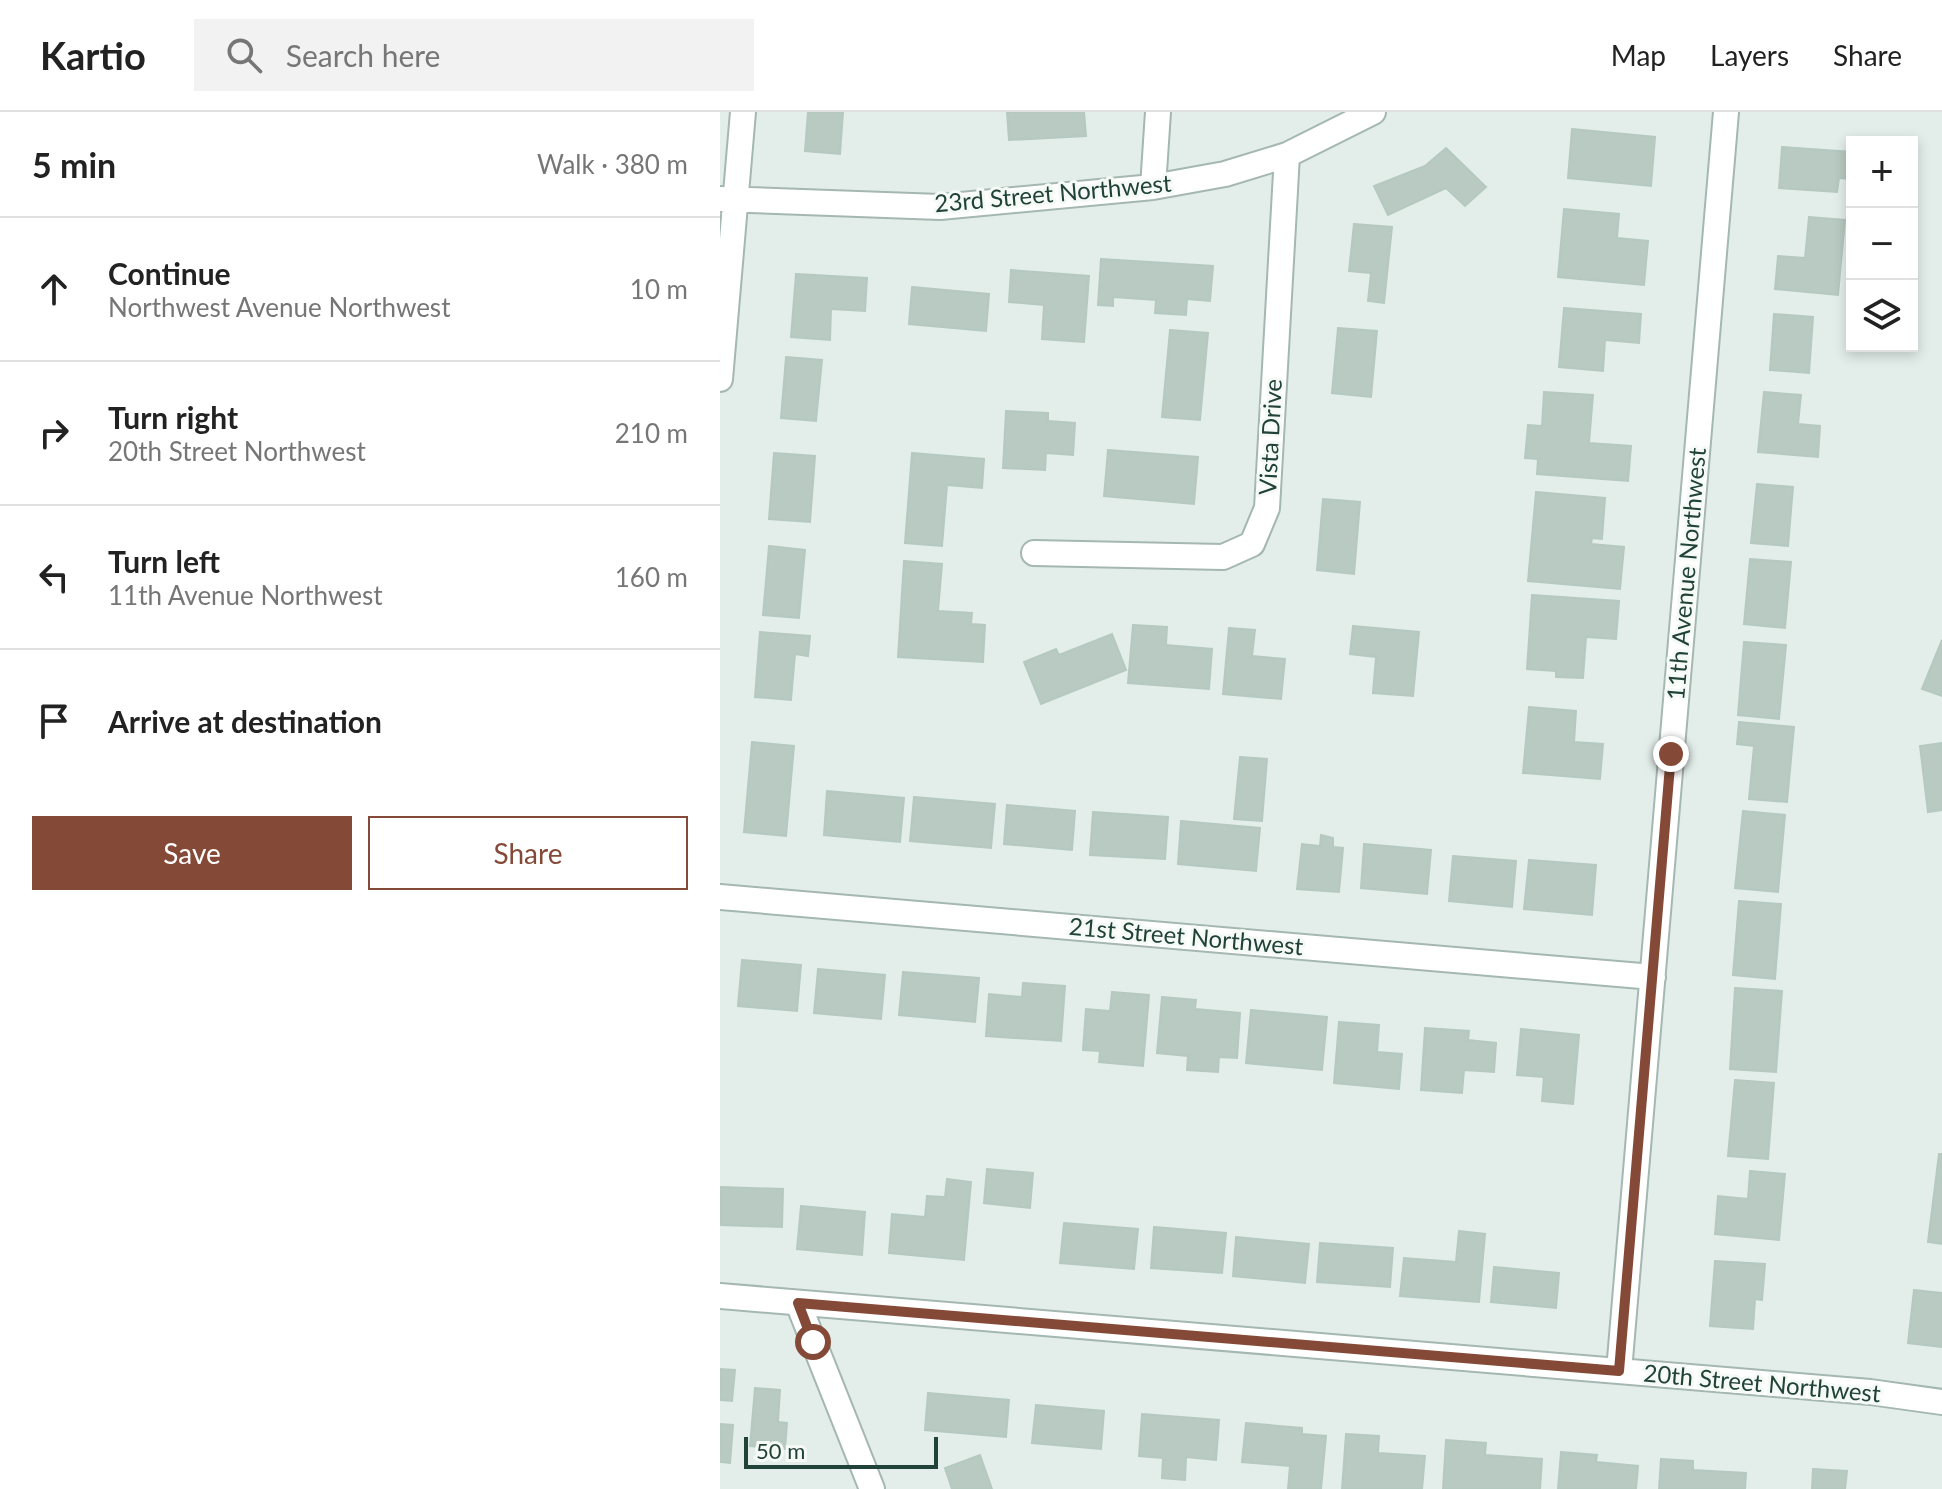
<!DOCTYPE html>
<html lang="en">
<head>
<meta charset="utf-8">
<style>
	:root { --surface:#fff; --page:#f2f2f2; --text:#222; --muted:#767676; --line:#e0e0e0; --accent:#854a37 }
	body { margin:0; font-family:Lato,sans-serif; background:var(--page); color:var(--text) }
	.controls { position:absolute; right:24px; top:24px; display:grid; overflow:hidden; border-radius:0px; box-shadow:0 4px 12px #0003 }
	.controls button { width:72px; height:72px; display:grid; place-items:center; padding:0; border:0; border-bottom:2px solid var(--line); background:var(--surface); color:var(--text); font:40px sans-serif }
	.scale { position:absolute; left:24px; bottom:20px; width:194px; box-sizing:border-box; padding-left:8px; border:4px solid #214239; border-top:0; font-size:22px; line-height:28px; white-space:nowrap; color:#214239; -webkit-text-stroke:6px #f5faf7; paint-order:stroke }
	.stop { position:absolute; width:24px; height:24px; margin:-18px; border:6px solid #854a37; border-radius:50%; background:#fff }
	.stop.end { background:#854a37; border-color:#fff; box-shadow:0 2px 8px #0008 }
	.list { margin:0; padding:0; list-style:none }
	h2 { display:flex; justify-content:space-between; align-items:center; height:104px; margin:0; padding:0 32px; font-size:34px }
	h2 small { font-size:26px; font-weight:400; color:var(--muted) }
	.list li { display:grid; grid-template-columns:52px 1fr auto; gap:24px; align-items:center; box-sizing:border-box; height:144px; padding:0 32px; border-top:2px solid var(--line) }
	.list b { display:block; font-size:30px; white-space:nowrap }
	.list p { margin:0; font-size:26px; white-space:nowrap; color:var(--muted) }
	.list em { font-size:26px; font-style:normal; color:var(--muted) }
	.actions { display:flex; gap:16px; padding:24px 32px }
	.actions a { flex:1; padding:18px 0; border:2px solid var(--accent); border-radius:0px; text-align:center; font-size:28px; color:var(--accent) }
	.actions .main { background:var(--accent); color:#fff }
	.icon { flex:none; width:44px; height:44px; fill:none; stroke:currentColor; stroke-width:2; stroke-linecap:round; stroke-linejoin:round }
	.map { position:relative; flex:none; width:1222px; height:1377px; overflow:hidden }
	header { display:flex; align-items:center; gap:48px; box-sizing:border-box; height:112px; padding:0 40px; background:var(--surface); border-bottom:2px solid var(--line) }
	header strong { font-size:38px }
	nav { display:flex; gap:44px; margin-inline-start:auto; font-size:28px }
	.search { width:560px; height:72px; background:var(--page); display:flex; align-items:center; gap:20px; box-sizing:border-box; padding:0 28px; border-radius:0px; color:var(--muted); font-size:30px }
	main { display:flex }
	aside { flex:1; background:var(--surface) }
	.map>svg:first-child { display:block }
	.building { fill:#b8cac2; stroke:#b5c9c1; stroke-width:2 }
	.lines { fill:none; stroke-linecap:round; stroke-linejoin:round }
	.minor-casing { stroke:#a5b7b1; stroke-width:28 }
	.minor { stroke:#fff; stroke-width:24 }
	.route { stroke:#854a37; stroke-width:10 }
	.labels { text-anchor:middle; stroke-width:6; stroke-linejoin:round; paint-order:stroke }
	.street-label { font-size:24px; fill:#214239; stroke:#f5faf7 }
</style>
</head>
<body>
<header>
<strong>Kartio</strong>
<div class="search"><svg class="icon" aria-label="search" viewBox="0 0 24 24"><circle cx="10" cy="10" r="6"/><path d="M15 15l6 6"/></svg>Search here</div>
<nav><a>Map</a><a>Layers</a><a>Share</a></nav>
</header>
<main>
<aside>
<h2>5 min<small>Walk · 380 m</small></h2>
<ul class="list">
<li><svg class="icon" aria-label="ahead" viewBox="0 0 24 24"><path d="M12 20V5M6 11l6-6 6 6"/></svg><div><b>Continue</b><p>Northwest Avenue Northwest</p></div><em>10 m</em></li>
<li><svg class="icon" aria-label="right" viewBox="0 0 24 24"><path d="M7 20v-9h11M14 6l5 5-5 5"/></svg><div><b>Turn right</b><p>20th Street Northwest</p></div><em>210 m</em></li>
<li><svg class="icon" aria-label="left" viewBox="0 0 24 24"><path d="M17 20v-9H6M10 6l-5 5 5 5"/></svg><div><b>Turn left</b><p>11th Avenue Northwest</p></div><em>160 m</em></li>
<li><svg class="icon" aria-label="arrive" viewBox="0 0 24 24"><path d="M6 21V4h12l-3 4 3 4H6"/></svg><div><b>Arrive at destination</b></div></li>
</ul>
<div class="actions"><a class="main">Save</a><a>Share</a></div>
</aside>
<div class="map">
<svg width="1222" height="1377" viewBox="0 0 1222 1377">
	<rect width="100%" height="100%" fill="#e3eeea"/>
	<path class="building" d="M88,0H123L120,42L85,39Z
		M287,0H364L366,24L289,28Z
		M852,17L935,25L931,74L848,66Z
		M1062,35L1132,40V67L1119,66L1117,80L1059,76Z
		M726,36L766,75L745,94L726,76L668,103L654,74L705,54Z
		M844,97L899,102L897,126L928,129L924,173L838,165Z
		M1089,105L1125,108L1118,183L1055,177L1058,144L1085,146Z
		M634,112L672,115L664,191L648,189L651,161L629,159Z
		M381,147L493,154L490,189L467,187L466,203L435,201L436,188L393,185V194L378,193Z
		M291,158L369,164L364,230L322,227L324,193L289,190Z
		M76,162L147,166L145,199L111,197L110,228L71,225Z
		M192,175L269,182L266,219L189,212Z
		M844,196L921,202L919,231L885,228L883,259L839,255Z
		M1054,202L1093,205L1089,261L1050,258Z
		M618,216L657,219L651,285L612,281Z
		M450,218L488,221L480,308L442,305Z
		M66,245L102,248L96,309L61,306Z
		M824,280L873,283L869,331L911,334L908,369L817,362L818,347L805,346L808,313L822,314Z
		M1044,280L1081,283L1078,312L1100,314L1098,345L1038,340Z
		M286,299L328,301V309L355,311L353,343L326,341L325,358L283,356Z
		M388,338L478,345L474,392L384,384Z
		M54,341L95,344L90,410L49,407Z
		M192,341L264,347L262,376L227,373L222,434L185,431Z
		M1037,372L1073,375L1068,434L1031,431Z
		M816,380L885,386L882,427L872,426L871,432L904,435L900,477L808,469Z
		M603,387L640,390L634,462L597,458Z
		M49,434L85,438L79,506L43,503Z
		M1030,447L1071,450L1065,516L1024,512Z
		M184,449L222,452L218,499L252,501L251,512L265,513L263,550L178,545Z
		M812,483L899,489L896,527L866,525L863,566L836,565V559L807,557Z
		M413,513L447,515L446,533L492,537L489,577L408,571Z
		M633,514L699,520L693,584L653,581L656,545L630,542Z
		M509,516L535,518L532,544L565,547L561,587L503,582Z
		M40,520L90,524L88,544L75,542L71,588L35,585Z
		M392,522L406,558L321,592L304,550L336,537L339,543Z
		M1222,528V584L1202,577Z
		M1024,530L1066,533L1059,607L1018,603Z
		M809,595L856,599L854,630L883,632L880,667L803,661Z
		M1019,610L1074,615L1067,690L1029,687L1034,634L1017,632Z
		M32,630L74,634L66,724L24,720Z
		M1222,631V698L1208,700L1200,634Z
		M520,645L547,647L542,709L514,707Z
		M107,679L184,686L180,730L104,723Z
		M194,685L275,692L271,736L190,729Z
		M287,693L355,699L352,738L284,732Z
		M1023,699L1065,703L1058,780L1015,776Z
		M373,700L448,705L445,747L370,743Z
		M461,709L540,716L536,759L458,752Z
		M601,723L613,726V735L623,736L619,780L577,777L582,732L600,734Z
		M644,732L711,738L707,782L641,776Z
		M733,744L796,749L792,795L729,789Z
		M809,748L876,753L872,803L804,797Z
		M1019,789L1061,792L1055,867L1013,863Z
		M22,848L81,853L77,899L18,894Z
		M98,857L165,863L161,907L94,901Z
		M183,860L259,866L255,910L179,903Z
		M303,871L345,874L341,929L266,924L269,882L302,885Z
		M1015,876L1062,879L1056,960L1010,957Z
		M392,880L429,883L423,954L379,950L380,939L363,938L366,897L390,899Z
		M442,885L476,888L475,897L520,901L517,946L499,945L498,960L467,958L468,944L437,941Z
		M531,898L607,905L602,958L526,951Z
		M619,910L659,913L657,940L682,942L679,977L614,971Z
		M705,916L749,919L748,928L776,931L774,960L744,958L742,981L701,978Z
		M801,917L859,923L853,992L822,989L824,965L797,963Z
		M1015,968L1054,971L1048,1047L1008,1044Z
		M1219,1042H1222V1132L1208,1130Z
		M267,1057L313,1061L310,1096L264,1091Z
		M1030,1059L1065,1062L1059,1128L995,1122L998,1084L1028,1087Z
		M227,1067L251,1070L244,1148L169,1141L172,1102L205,1105L207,1084L225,1085Z
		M0,1075L63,1077L62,1115L0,1113Z
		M81,1094L145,1100L142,1143L77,1137Z
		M344,1111L418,1117L414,1157L340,1151Z
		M434,1115L506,1121L502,1161L431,1156Z
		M739,1119L765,1122L759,1190L680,1184L684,1146L736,1150Z
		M516,1125L589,1132L585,1171L513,1164Z
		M600,1131L673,1136L670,1175L597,1170Z
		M995,1149L1045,1152L1042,1188L1035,1187L1033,1217L990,1214Z
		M774,1155L839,1161L836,1196L771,1190Z
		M1194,1178L1222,1181V1235L1188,1231Z
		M0,1257L15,1258L12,1289L0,1288Z
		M35,1276L60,1278L58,1310L67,1311L65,1337L30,1334Z
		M208,1281L289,1288L286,1325L205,1318Z
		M316,1293L384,1299L381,1337L312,1331Z
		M422,1302L499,1308L496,1348L466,1345L465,1368L442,1366L443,1346L419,1344Z
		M526,1311L582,1316V1322L606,1324L601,1377H568L570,1354L522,1350Z
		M0,1312L13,1313L10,1351L0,1350Z
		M626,1322L659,1324L658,1341L705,1344L702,1377H622Z
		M726,1328L766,1331L765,1343L822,1347L820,1377H723Z
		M841,1340L877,1343L876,1350L918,1354L916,1377H838Z
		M260,1343L272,1377H232L225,1356Z
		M941,1347L973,1349V1358L1026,1361L1025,1377H939Z
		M1093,1357L1127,1359L1125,1377H1092Z"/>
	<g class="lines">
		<g class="minor-casing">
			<path id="minor" d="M433,75L438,0
				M0,87L220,95L433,75L505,62L567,43L653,0
				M0,267L23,0
				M314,441L503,445L532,432L547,396L567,43
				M0,785L933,865
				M0,1184L1150,1280L1222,1290
				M78,1191L152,1377
				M899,1259L1006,0"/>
		</g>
		<use href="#minor" class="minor"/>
	</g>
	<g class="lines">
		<path class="route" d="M93,1230L78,1191L899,1259L951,642"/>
	</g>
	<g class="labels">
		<g class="street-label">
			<text transform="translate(333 82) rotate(-5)" y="8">23rd Street Northwest</text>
			<text transform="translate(551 325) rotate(-87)" y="8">Vista Drive</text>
			<text transform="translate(967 462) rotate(-85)" y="8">11th Avenue Northwest</text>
			<text transform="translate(466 825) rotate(5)" y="8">21st Street Northwest</text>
			<text transform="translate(1042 1272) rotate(5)" y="8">20th Street Northwest</text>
		</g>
	</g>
</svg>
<div class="controls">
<button>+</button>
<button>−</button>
<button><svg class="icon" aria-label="layers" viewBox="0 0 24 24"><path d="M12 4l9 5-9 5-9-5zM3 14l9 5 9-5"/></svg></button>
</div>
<div class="scale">50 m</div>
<div class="stop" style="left:93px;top:1230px"></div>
<div class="stop end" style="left:951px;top:642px"></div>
</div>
</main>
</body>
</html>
